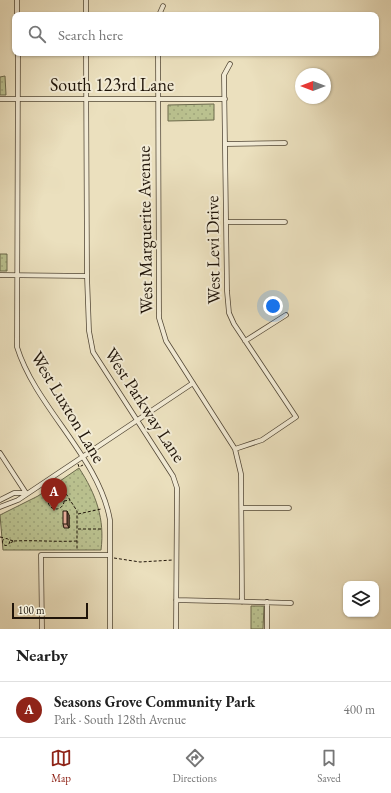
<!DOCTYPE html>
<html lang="en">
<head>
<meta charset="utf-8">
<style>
	:root { --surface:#fff; --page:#f6f6f6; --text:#222; --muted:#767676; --line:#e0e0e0; --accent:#8f2418 }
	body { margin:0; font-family:"EB Garamond",serif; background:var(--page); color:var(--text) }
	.controls { position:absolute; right:12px; bottom:12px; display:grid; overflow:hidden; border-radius:8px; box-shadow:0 1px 3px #0004 }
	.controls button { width:36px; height:36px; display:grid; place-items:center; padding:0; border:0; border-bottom:1px solid var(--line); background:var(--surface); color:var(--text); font:20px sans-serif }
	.compass { position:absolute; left:295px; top:68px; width:36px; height:36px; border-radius:50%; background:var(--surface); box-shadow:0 1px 3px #0004; rotate:270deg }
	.scale { position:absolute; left:12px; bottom:10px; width:76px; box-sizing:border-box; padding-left:4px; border:2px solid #1f1409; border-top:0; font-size:11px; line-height:14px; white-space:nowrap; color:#1f1409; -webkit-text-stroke:3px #f2ebd5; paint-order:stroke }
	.you { position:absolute; left:273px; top:306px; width:14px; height:14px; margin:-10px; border:3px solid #fff; border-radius:50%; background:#1a73e8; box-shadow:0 0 0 6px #1a73e833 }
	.badge { display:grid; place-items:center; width:26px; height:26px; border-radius:50%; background:var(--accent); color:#fff; font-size:13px; font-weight:700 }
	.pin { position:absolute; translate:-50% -33px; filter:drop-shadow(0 1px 2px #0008) }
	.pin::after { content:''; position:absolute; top:21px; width:14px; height:12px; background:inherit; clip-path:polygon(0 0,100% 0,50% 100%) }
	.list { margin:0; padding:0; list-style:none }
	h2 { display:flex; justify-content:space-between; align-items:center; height:52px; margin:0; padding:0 16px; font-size:17px }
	h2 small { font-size:13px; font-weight:400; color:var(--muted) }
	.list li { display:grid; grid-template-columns:26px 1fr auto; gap:12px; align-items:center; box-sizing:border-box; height:56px; padding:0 16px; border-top:1px solid var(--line) }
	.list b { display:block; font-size:15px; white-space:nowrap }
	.list p { margin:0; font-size:13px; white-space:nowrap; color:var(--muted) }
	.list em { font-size:13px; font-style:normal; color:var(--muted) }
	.icon { flex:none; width:22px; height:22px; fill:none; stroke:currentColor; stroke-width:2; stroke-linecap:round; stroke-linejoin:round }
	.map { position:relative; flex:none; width:391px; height:629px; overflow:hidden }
	.search { position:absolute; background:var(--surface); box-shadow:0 1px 3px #0004; left:12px; right:12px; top:12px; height:44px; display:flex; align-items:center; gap:10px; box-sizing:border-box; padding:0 14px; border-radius:8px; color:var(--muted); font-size:15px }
	.sheet { height:108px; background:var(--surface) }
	nav { display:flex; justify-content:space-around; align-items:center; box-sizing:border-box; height:56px; border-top:1px solid var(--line); background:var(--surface); font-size:11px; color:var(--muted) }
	nav a { display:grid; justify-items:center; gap:2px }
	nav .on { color:var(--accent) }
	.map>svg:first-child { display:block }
	.green { fill:url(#green-dots); stroke:#6c6a4c }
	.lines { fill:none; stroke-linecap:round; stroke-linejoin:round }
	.minor-casing { stroke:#524736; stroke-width:5.5 }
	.path { stroke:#1f1409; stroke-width:1; stroke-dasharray:3 2; stroke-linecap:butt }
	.minor { stroke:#f2ebd5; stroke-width:4 }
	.wall { fill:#c79685; stroke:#1f1409 }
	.shaded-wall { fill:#a27a6c; stroke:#1f1409 }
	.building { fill:#e7af9b; stroke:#1f1409 }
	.labels { text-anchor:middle; stroke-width:4; stroke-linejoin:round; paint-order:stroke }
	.street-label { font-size:18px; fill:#1f1409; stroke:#f2ebd5 }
</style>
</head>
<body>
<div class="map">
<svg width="391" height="629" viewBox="0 0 391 629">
	<defs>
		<pattern id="green-dots" width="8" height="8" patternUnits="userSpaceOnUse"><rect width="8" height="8" fill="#bac18f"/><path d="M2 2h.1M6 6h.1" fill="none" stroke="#9fa57a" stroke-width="1.8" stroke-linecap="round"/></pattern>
	</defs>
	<rect width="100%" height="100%" fill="#ebe0be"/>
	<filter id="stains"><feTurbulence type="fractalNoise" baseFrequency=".005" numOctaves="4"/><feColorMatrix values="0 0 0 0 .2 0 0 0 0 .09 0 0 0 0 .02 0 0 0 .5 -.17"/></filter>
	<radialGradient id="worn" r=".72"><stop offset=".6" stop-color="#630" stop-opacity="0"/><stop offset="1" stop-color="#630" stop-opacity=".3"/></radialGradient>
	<path class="green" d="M5,76L6,95H0V77Z
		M214,104V120L168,121V105Z
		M0,254H7V271H0Z
		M79,468C96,494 105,519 101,550H3L0,515L38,496Z
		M251,606H264L263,629H251Z"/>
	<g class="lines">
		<g class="minor-casing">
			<path id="minor" d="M17,0V15
				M86,0V15
				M159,15L163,6
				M18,53L17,347C36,408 99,457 110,520V629
				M86,53L87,276L89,331L93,352L173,476L177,488L176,629
				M158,53L159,318L166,341L235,449L241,474L242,602
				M230,64L224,75L227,291L229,313L234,324L296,417L262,440L235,449
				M0,99H225
				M225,144L285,143
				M226,222H285
				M0,275L87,276
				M245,341L286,315
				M0,453L26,493
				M0,500L14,493H25
				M0,507L18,500L193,383
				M242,508H289
				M176,600L291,603
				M42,629L41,555H110
				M267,629V602"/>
		</g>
		<path class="path" d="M78,464L79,467L83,465
			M58,481L77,511V550
			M47,488L51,494
			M48 501a8 8 0 1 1 16 0a8 8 0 1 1-16 0Z
			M59,494L63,488
			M64,501L70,500
			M78,514L101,509
			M78,529H103
			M0,537L5,538
			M2.5 542a3.5 3.5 0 1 1 7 0a3.5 3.5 0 1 1-7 0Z
			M10,540L14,541L10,543
			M14,541C35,540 55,542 77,541
			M114,558L140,562L173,560"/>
		<use href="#minor" class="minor"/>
	</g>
	<path class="wall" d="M69,515V528H64L63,524Z"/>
	<path class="shaded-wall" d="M67,511L69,515V528L67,524Z"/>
	<path class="building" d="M63,511H67V524H63Z"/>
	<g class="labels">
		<g class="street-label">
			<text x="112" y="91">South 123rd Lane</text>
			<text transform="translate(145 230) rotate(-91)" y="6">West Marguerite Avenue</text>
			<text transform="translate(213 250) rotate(-91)" y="6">West Levi Drive</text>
			<text transform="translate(145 405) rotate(57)" y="6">West Parkway Lane</text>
			<text transform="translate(68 407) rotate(59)" y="6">West Luxton Lane</text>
		</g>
	</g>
	<rect width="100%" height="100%" filter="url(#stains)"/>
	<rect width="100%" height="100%" fill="url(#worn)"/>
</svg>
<div class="controls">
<button><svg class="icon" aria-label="layers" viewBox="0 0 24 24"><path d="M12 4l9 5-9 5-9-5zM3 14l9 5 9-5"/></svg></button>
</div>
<svg class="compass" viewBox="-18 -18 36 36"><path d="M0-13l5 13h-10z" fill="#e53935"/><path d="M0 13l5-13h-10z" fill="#767676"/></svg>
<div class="scale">100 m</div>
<div class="you"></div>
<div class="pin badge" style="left:54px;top:511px">A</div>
<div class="search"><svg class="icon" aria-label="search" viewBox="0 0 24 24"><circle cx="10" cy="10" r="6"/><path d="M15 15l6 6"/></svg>Search here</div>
</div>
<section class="sheet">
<h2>Nearby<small></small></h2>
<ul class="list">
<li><span class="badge">A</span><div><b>Seasons Grove Community Park</b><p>Park · South 128th Avenue</p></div><em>400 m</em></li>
</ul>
</section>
<nav>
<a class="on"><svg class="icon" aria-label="map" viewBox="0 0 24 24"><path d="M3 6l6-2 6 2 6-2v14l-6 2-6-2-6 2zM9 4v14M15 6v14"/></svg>Map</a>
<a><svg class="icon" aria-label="directions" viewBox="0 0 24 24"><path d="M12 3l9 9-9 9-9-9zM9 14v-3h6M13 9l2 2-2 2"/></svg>Directions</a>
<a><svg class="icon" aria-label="saved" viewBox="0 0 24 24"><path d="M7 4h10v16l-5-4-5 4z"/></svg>Saved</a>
</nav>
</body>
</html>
